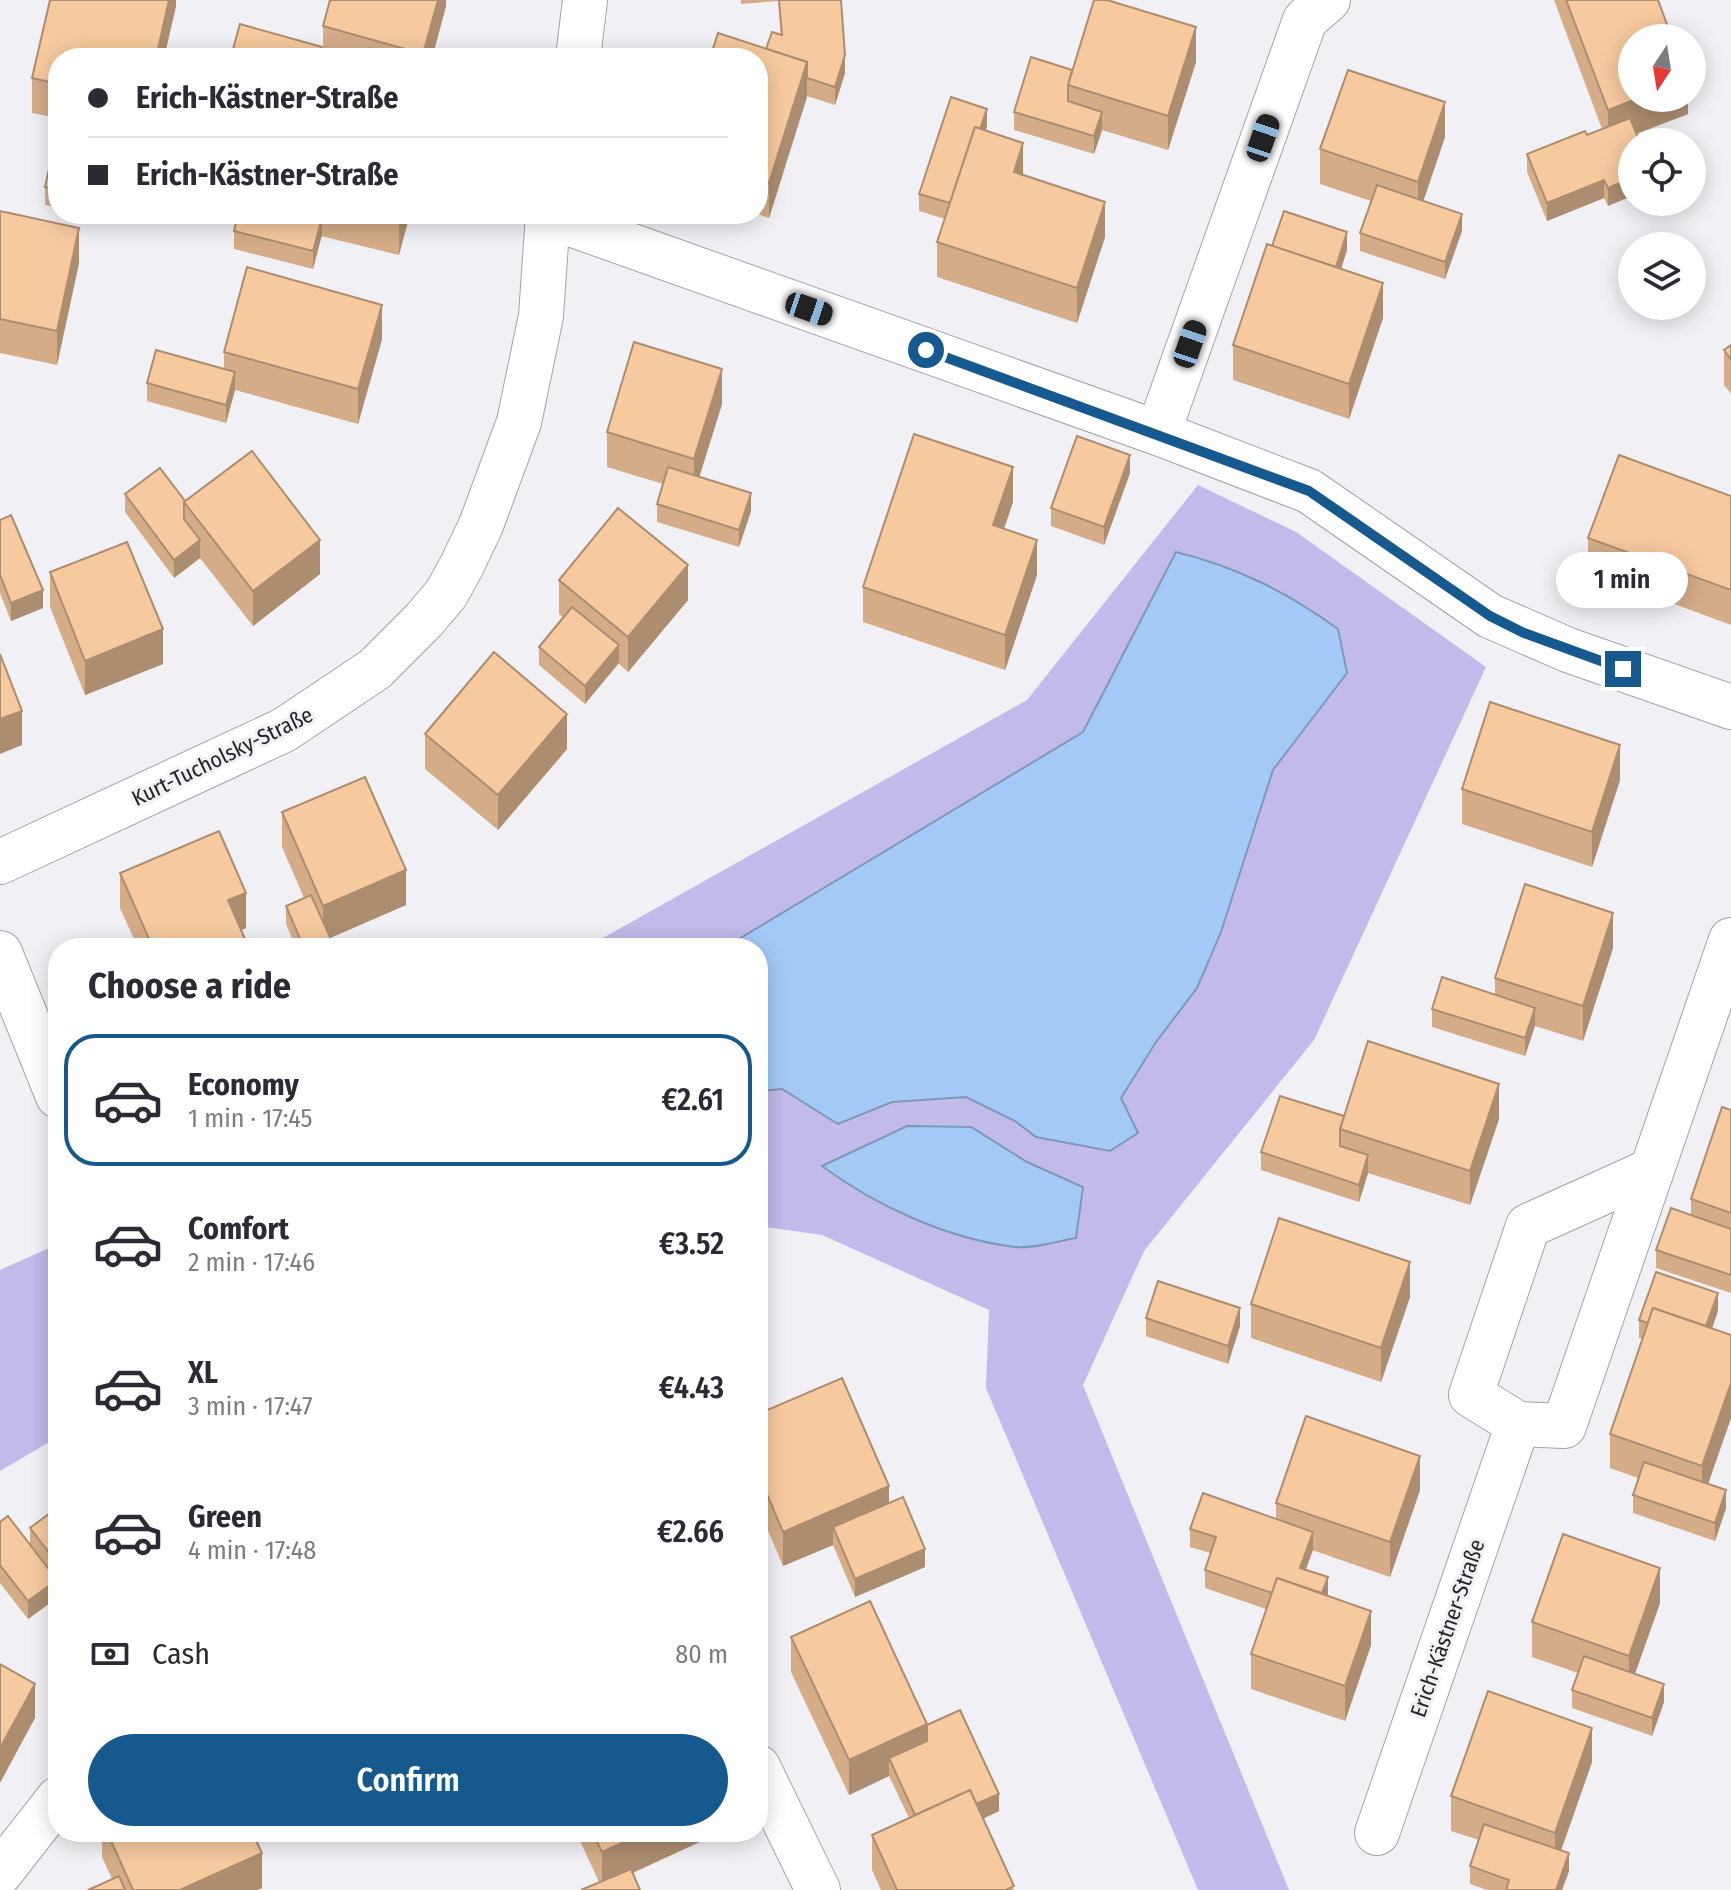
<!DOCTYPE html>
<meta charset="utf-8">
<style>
body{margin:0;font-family:"Fira Sans Condensed",sans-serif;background:#f7f7f7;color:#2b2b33;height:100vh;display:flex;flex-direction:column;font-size:30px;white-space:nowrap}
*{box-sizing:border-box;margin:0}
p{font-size:26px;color:#7c7c81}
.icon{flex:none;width:44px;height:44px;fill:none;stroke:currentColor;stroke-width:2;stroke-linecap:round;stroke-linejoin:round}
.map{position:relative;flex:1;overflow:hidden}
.drawer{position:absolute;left:48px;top:938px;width:720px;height:904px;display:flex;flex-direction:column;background:#fff;border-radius:32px;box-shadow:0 4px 20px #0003}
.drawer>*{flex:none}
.top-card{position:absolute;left:48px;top:48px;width:720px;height:176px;border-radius:32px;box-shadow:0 4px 20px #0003;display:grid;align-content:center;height:176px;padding:0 40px;background:#fff}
.needle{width:52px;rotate:192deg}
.fabs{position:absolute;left:1618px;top:24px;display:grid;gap:16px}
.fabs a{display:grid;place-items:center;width:88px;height:88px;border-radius:50%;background:#fff;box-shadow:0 4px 20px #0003;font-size:40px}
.end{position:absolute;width:36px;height:36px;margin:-18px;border:10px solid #15598e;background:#fff;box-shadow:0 0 0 4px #fff}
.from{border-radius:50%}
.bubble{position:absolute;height:56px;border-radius:28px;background:#fff;box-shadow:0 4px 20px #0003;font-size:26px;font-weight:600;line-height:56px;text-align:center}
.car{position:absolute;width:24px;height:48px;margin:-24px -12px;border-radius:10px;box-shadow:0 0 6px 2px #0007;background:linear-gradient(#222 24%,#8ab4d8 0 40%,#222 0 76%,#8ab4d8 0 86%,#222 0)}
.top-card b{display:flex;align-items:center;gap:28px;height:76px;font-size:30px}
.top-card b+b{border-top:2px solid #e1e1e2}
.top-card i{width:20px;height:20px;background:#2b2b33}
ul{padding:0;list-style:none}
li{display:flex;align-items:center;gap:24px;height:132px;margin:0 16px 12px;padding:0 24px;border:4px solid transparent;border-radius:32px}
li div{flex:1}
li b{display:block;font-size:30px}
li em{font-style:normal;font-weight:600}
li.active{border-color:#15598e}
li>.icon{width:72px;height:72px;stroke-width:1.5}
h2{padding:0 40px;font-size:36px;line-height:96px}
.pay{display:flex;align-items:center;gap:20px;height:88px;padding:0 40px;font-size:30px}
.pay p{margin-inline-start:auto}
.button{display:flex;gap:16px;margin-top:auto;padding:16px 40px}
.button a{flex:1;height:92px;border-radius:48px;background:#15598e;color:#fff;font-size:32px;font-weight:600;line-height:92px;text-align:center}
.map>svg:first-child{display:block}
.green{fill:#c1baea;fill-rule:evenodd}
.water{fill:#a5c9f7;stroke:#7e98b8;stroke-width:2}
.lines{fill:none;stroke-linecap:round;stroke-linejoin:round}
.minor-casing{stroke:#a3a2a6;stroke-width:46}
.minor{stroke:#fff;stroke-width:44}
.wall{fill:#d4ad88}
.shaded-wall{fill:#ac8d6f}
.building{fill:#f6c99e;stroke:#ac8d6f;stroke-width:2}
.route{stroke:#15598e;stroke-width:10}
.labels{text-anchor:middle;stroke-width:6;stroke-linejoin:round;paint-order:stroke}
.street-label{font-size:22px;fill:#242426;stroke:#f1f1f5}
</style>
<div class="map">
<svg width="1731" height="1890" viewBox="0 0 1731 1890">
<rect width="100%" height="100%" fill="#f1f1f5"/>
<!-- green -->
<g class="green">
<path d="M1198,485L1296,532L1486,667L1314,1040L1144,1251L1083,1385L1289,1890H1198L986,1388L989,1310L822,1235L758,1226V1091L782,1089L838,1124L892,1102L966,1097L1015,1121L1036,1137L1110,1151L1138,1132L1121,1098L1156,1042L1197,988L1221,932L1273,771L1347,674L1338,629C1286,592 1237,567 1176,552L1083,732L724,948H585L1027,700ZM907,1126L1027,1162L1083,1187L1017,1247C948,1230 881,1209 823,1167Z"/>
<polygon points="58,1244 58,1437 0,1471 0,1270"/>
</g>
<!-- water -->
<g class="water">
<path d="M1176,552C1237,567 1287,592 1338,629L1347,673L1273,770L1221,932L1197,988L1156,1042L1121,1098L1138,1133L1110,1151L1036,1137L1015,1121L966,1097L892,1102L838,1124L782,1089L758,1091V948H724L1083,732Z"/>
<path d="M907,1126L971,1127L1027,1162L1083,1187L1076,1238C1058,1241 1034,1249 1015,1247C948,1239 876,1206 822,1166Z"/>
</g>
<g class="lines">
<defs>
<g id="minor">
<polyline points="578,58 585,0"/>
<polyline points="548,216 1158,433 1309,491 1490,616 1568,650 1731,707"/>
<polyline points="1158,433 1305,20 1328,0"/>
<polyline points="0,862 284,730 375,669 424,620 446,594 462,565 481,525 519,422 541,316 548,214"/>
<polyline points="0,953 58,1096"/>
<polyline points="1518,1424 1471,1395 1528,1226 1650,1171"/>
<polyline points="758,1767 818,1890"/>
<polyline points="1377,1833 1518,1424 1564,1426 1731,940"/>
<polyline points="0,1873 58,1799"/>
</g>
</defs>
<!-- minor casing -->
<use href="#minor" class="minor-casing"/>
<!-- minor -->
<use href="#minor" class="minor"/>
</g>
<!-- wall -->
<g class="wall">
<polygon points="50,0 176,0 176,6 164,58 58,58 58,118 32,113 32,78"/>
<polygon points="446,0 446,6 432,58 323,58 323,26"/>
<polygon points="741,0 841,0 845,73 835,105 807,96 769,218 757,214 758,58 781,35 778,1 741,4"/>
<polygon points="1554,0 1658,0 1688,98 1688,114 1637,134 1608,206 1604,198 1547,221 1527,172 1527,154 1602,129"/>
<polygon points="1196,62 1168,150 1102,130 1094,154 1014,130 1014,112 1072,70"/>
<polygon points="987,127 985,131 1023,175 1105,237 1077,323 937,277 937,242 945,219 919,211 919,194"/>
<polygon points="58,133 58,208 45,205 45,187"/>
<polygon points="1445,137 1423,201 1462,231 1445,279 1360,251 1360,233 1371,201 1320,184 1320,149"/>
<polygon points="0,211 79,263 57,365 0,353"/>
<polygon points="87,214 131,214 129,223"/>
<polygon points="238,214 410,214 399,255 321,236 313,269 234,249 234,231"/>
<polygon points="1272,246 1347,250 1341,269 1383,318 1349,419 1233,380 1233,345"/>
<polygon points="382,339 358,424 235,390 226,423 147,401 147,383 224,369 224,352"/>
<polygon points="1731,345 1731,394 1724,385 1724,350"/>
<polygon points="722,404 699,477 751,511 739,547 657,522 657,504 663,484 607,467 607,432"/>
<polygon points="1130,473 1104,545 1051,526 1051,508"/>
<polygon points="125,494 185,501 320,574 253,626 200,558 174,578 125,512"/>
<polygon points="1731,496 1731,625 1588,572 1588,538"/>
<polygon points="1013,502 1004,529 1037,575 1005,670 863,622 863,587"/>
<polygon points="0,520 43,608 11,621 0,593"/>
<polygon points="50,572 163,664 85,695 50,607"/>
<polygon points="559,580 688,600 628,672 618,663 585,704 539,665 539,647 563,618 559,614"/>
<polygon points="425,734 567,749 498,830 425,769"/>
<polygon points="1620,780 1592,867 1462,824 1462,789"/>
<polygon points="282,812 406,905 330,938 335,948 296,948 286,924 286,906 304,898 282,847"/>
<polygon points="120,873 246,928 241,930 249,948 138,948 120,908"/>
<polygon points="1613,948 1583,1041 1535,1026 1525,1056 1432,1027 1432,1009 1495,994 1495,978"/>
<polygon points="1731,1110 1731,1293 1656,1268 1656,1250 1691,1215 1691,1199"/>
<polygon points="1344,1116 1499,1119 1470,1205 1368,1173 1359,1202 1261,1170 1261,1152"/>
<polygon points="1410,1297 1381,1382 1251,1338 1251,1304"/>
<polygon points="1718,1311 1712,1328 1731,1335 1731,1418 1708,1484 1726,1508 1715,1541 1633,1513 1633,1495 1638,1478 1610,1468 1610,1434 1643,1339 1639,1338 1639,1320"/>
<polygon points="1146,1318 1240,1326 1228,1364 1146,1336"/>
<polygon points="758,1414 889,1503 925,1567 855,1597 833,1545 783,1566 758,1507"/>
<polygon points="1420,1490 1390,1577 1312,1550 1306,1569 1371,1645 1345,1721 1251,1689 1251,1654 1266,1609 1205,1588 1205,1570 1210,1553 1190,1547 1190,1529 1276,1519 1276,1503"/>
<polygon points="58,1507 58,1599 57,1597 28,1619 0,1583 0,1522 30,1546 30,1528"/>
<polygon points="1660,1603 1635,1674 1664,1702 1652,1736 1572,1708 1572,1690 1578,1673 1532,1657 1532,1622"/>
<polygon points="791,1637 927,1725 999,1811 983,1819 1014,1890 881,1890 872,1870 872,1835 909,1818 889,1776 849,1795 791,1672"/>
<polygon points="1592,1762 1561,1851 1569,1871 1562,1890 1487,1890 1470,1884 1470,1866 1479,1840 1451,1831 1451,1796"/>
<polygon points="102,1832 252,1832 262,1888 257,1890 88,1890 112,1879 102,1857"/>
<polygon points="576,1832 715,1832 715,1835 633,1872 599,1882"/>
</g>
<!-- shaded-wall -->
<g class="shaded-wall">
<polygon points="169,0 176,0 176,6 164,58 156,58"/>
<polygon points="438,0 446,0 446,6 432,58 423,58 423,54"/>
<polygon points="1196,27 1196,62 1168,150 1168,116"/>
<polygon points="845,55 845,73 835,105 835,87"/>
<polygon points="807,62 807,97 769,218 769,183"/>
<polygon points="1639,98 1688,98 1688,114 1608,144 1608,110"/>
<polygon points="1445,102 1445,137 1418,217 1418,182"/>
<polygon points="987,109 987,127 955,222 955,204"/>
<polygon points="1102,112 1102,130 1094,154 1094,136"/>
<polygon points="1023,143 1023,178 1014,172"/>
<polygon points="1632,178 1632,196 1608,206 1608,188"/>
<polygon points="1604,180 1604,198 1547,221 1547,203"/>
<polygon points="1105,202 1105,237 1077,323 1077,288"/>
<polygon points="401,214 410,214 399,255 399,221"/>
<polygon points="1462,214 1462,231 1445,279 1445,262"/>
<polygon points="322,218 322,235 313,269 313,251"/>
<polygon points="79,228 79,263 57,365 57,331"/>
<polygon points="1347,232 1347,250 1331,300 1331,282"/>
<polygon points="1383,283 1383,318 1349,419 1349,384"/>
<polygon points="382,305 382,339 358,424 358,389"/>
<polygon points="722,369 722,404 694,494 694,459"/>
<polygon points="235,372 235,390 226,423 226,405"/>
<polygon points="1130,455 1130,473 1104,545 1104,527"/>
<polygon points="1013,467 1013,502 993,560 993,525"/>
<polygon points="751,493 751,511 739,547 739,530"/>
<polygon points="200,540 200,558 174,578 174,560"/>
<polygon points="320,540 320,574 253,626 253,591"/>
<polygon points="1037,540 1037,575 1005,670 1005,635"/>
<polygon points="688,565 688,600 628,672 628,637"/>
<polygon points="43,590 43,608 11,621 11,603"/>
<polygon points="163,629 163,664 85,695 85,661"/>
<polygon points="619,645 619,663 585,704 585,686"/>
<polygon points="22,711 22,745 0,754 0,719"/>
<polygon points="567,714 567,749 498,830 498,795"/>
<polygon points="1620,745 1620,780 1592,867 1592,832"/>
<polygon points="406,870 406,905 323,941 323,906"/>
<polygon points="246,893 246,928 228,935 228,900"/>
<polygon points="1613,913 1613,948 1583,1041 1583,1006"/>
<polygon points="1535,1008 1535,1025 1525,1056 1525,1038"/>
<polygon points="1499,1084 1499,1119 1470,1205 1470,1171"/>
<polygon points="1368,1155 1368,1173 1359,1202 1359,1185"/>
<polygon points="1410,1262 1410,1297 1381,1382 1381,1348"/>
<polygon points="1718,1293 1718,1311 1701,1360 1701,1342"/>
<polygon points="1240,1308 1240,1326 1228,1364 1228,1346"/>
<polygon points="1731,1383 1731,1418 1702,1501 1702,1466"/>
<polygon points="1420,1456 1420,1490 1390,1577 1390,1542"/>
<polygon points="889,1486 889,1521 833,1527 833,1545 783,1566 783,1532"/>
<polygon points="1726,1490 1726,1508 1715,1541 1715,1523"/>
<polygon points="1313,1532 1313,1550 1300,1585 1300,1568"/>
<polygon points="925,1549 925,1567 855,1597 855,1579"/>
<polygon points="1660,1568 1660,1603 1629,1690 1629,1656"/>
<polygon points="1328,1577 1328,1594 1316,1626 1316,1608"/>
<polygon points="57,1580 57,1598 28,1619 28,1601"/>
<polygon points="1371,1611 1371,1645 1345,1721 1345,1686"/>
<polygon points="35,1684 35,1718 0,1783 0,1748"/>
<polygon points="1664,1684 1664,1702 1652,1736 1652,1718"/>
<polygon points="927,1724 927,1759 889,1758 889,1776 849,1795 849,1760"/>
<polygon points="1592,1728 1592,1762 1555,1867 1555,1833"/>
<polygon points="999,1794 999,1811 922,1846 922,1829"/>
<polygon points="646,1832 715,1832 715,1835 602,1887 602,1852"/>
<polygon points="262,1853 262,1888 257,1890 180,1890"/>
<polygon points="1569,1853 1569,1871 1562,1890 1556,1890"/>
</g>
<!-- building -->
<g class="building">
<polygon points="50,0 169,0 156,58 58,58 58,84 32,78"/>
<polygon points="330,0 438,0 423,54 323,26"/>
<polygon points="779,0 841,0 845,55 835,87 807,78 807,62 766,49 772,32 782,35"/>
<polygon points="1094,0 1107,0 1196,27 1168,116 1068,85"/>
<polygon points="1566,0 1658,0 1672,38 1632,38 1632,98 1639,98 1608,110"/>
<polygon points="240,24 322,47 318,58 238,58 231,56"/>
<polygon points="718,33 807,62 769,183 758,180 758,58 710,58"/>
<polygon points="1031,57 1072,70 1068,85 1068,101 1102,112 1094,136 1014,112"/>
<polygon points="1348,70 1445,102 1418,182 1320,149"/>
<polygon points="951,97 987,109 980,129 975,127 950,203 919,194"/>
<polygon points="1630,118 1640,142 1632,142 1632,178 1608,188 1604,180 1547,203 1527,154 1585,131 1587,135"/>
<polygon points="975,127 1023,143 1014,172 1105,202 1077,288 937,242"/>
<polygon points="57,133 58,133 58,190 45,187"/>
<polygon points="1377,185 1462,214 1445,262 1360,233"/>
<polygon points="0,211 79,228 57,331 0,319"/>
<polygon points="1284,211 1347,232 1336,267 1272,246"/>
<polygon points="238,214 305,214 322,218 313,251 234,231"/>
<polygon points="372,214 401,214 399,221"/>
<polygon points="1267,244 1383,283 1349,384 1233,345"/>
<polygon points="247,267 382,305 358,389 224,352"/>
<polygon points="634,342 722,369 694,459 607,432"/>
<polygon points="1731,345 1731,360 1724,350"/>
<polygon points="156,350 235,372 226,405 147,383"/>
<polygon points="914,434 1013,467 993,525 1037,540 1005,635 863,587"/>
<polygon points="1077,436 1130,455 1104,527 1051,508"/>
<polygon points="252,451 320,540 253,591 184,502"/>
<polygon points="1619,455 1731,496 1731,590 1588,538"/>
<polygon points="668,467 751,493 739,530 657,504"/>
<polygon points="160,468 185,501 184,502 184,519 200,540 174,560 125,494"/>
<polygon points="618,508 688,565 628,637 559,580"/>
<polygon points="11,515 43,590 11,603 0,575 0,520"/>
<polygon points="127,542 163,629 85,661 50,572"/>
<polygon points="572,607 619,645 585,686 539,647"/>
<polygon points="494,652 567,714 498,795 425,734"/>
<polygon points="0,654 22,711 0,719"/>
<polygon points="1490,702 1620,745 1592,832 1462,789"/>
<polygon points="365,777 406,870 323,906 282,812"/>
<polygon points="219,831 246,893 228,900 249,948 153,948 120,873"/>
<polygon points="1525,884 1613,913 1583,1006 1495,978"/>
<polygon points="311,895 335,948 304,948 286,906"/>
<polygon points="1442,977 1535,1008 1525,1038 1432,1009"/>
<polygon points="1368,1041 1499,1084 1470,1171 1340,1129"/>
<polygon points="1280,1096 1344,1116 1340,1129 1340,1146 1368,1155 1359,1185 1261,1152"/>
<polygon points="1722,1107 1731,1110 1731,1213 1691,1199"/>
<polygon points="1671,1208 1731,1229 1731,1275 1656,1250"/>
<polygon points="1279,1218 1410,1262 1381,1348 1251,1304"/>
<polygon points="1656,1272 1718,1293 1706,1326 1653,1308 1648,1323 1639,1320"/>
<polygon points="1158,1281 1240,1308 1228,1346 1146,1318"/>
<polygon points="1653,1308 1731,1335 1731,1383 1702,1466 1610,1434"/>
<polygon points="842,1378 889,1486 783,1532 758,1473 758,1414"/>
<polygon points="1306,1416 1420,1456 1390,1542 1276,1503"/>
<polygon points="1644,1462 1726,1490 1715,1523 1633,1495"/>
<polygon points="1203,1493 1313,1532 1300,1568 1328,1577 1322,1593 1277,1578 1272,1593 1205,1570 1216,1537 1190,1529"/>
<polygon points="903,1497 925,1549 855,1579 833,1527"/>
<polygon points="58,1507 58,1564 30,1528"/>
<polygon points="8,1516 57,1580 28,1601 0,1565 0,1522"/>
<polygon points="1563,1534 1660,1568 1629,1656 1532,1622"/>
<polygon points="1277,1578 1371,1611 1345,1686 1251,1654"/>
<polygon points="870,1601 927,1724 849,1760 791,1637"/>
<polygon points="1584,1656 1664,1684 1652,1718 1572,1690"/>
<polygon points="0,1664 35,1684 0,1748"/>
<polygon points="1488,1691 1592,1728 1555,1833 1451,1796"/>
<polygon points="960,1710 999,1794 976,1804 970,1790 915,1815 889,1758 927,1741 927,1725"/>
<polygon points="970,1790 1014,1886 1006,1890 897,1890 872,1835"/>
<polygon points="1484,1824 1569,1853 1556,1890 1506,1890 1509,1880 1470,1866"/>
<polygon points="107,1832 252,1832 262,1853 180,1890 133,1890"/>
<polygon points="592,1832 646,1832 602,1852"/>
<polygon points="631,1869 640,1890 581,1890"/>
<polygon points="119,1876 125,1890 88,1890"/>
</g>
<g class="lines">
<!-- route -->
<polyline class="route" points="926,350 1309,491 1490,616 1524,633 1623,669"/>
</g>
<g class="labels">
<!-- street labels -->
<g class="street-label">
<text transform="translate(222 756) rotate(-26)" y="8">Kurt-Tucholsky-Straße</text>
<text transform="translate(1447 1628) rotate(-71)" y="8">Erich-Kästner-Straße</text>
</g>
</g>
</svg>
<div class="fabs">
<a><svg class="needle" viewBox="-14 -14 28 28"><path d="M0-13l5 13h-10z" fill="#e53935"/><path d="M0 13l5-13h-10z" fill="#7c7c81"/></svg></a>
<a><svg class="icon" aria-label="locate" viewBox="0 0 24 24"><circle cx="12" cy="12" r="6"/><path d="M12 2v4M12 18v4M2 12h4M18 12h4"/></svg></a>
<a><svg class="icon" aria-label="layers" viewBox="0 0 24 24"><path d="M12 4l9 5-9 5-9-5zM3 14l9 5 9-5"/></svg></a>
</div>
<i class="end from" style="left:926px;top:350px"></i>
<i class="end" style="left:1623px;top:669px"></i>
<div class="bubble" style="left:1556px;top:552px;width:132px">1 min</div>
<i class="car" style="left:1263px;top:138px;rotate:19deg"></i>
<i class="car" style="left:809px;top:309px;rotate:109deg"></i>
<i class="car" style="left:1190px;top:344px;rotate:19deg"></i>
<div class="top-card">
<b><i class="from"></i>Erich-Kästner-Straße</b>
<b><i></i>Erich-Kästner-Straße</b>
</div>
<section class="drawer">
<h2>Choose a ride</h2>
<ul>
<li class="active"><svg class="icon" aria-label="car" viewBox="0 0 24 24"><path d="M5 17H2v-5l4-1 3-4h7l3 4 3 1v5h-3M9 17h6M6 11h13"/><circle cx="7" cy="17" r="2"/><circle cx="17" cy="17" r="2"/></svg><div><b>Economy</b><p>1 min · 17:45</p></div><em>€2.61</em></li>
<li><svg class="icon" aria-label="car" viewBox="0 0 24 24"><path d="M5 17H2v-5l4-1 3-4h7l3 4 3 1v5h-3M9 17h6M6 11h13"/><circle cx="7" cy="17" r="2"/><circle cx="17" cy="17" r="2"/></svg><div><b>Comfort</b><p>2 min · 17:46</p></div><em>€3.52</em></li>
<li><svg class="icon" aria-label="car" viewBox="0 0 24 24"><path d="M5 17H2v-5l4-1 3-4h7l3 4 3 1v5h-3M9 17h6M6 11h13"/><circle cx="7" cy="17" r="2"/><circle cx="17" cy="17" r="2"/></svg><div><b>XL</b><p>3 min · 17:47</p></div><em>€4.43</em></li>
<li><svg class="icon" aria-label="car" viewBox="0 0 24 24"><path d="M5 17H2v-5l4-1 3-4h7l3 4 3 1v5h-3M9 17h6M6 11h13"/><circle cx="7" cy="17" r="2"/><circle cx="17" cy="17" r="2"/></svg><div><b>Green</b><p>4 min · 17:48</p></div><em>€2.66</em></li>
</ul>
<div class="pay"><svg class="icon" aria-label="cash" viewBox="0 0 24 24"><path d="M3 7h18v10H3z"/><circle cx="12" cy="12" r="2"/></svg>Cash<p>80 m</p></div>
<div class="button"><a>Confirm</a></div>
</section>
</div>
